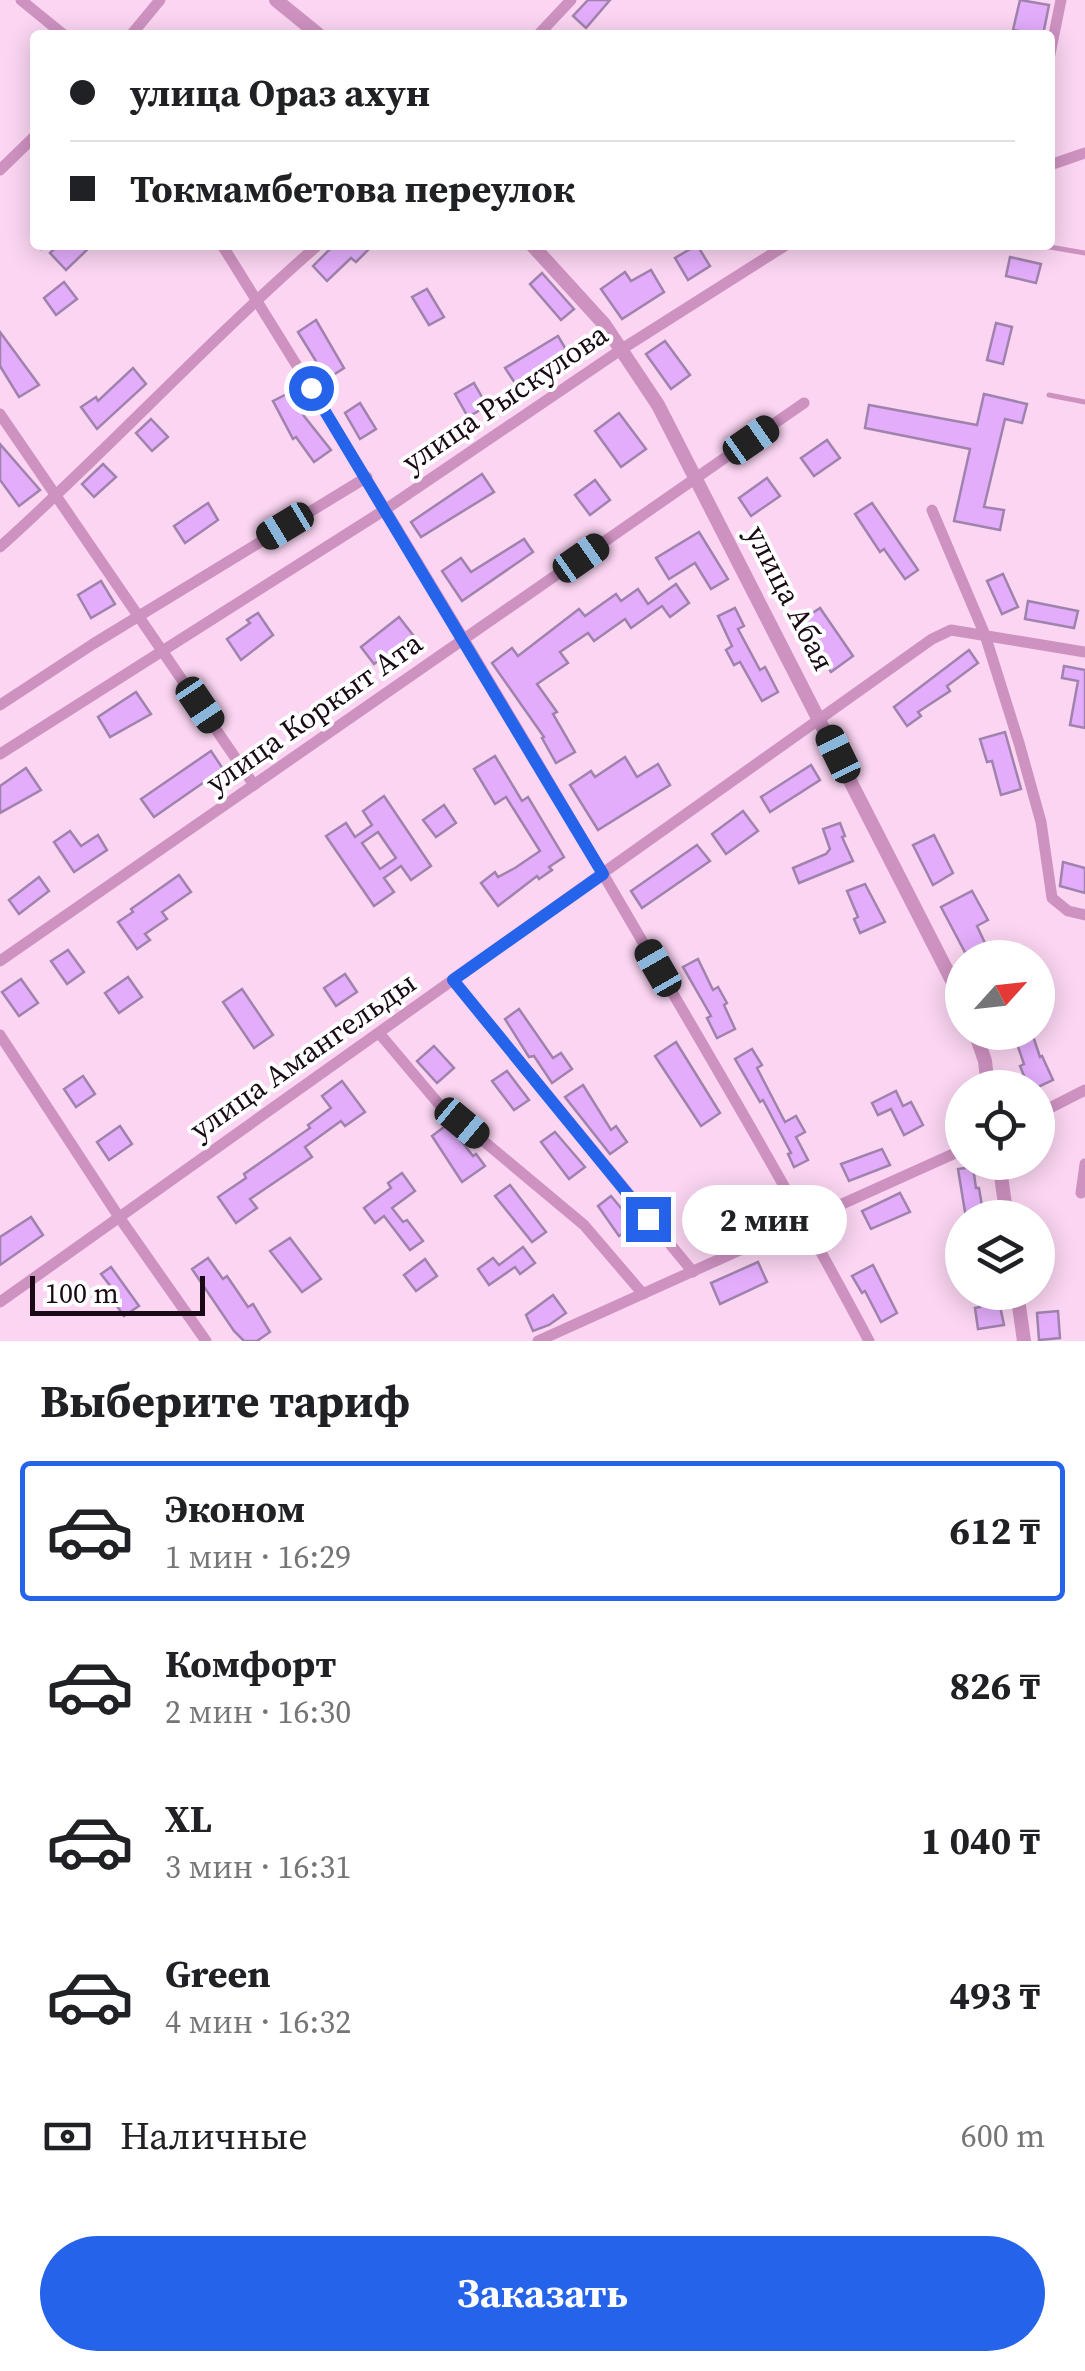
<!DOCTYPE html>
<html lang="ru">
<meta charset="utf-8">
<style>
body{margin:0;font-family:"Source Serif 4",serif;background:#f2f2f2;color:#202124;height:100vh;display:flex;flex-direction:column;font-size:38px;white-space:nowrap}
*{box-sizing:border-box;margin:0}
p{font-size:32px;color:#757577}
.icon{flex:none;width:55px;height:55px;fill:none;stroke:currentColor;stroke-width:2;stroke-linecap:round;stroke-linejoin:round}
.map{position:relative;height:1341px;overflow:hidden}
.sheet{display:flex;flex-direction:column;background:#fff;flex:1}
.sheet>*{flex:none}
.top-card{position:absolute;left:30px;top:30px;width:1025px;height:220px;border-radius:10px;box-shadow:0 5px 25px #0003;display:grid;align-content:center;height:220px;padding:0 40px;background:#fff}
.needle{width:65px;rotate:63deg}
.tools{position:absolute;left:945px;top:940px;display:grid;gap:20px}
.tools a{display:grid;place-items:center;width:110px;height:110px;border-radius:50%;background:#fff;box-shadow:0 5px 25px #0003;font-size:50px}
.scale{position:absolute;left:30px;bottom:25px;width:175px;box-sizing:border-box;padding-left:10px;border:5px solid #190a16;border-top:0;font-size:28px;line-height:35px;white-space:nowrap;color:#190a16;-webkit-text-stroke:8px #fff;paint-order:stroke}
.end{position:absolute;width:45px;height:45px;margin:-22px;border:12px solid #2563eb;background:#fff;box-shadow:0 0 0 5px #fff}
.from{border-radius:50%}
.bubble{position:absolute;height:70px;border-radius:35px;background:#fff;box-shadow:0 5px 25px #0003;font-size:32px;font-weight:700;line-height:70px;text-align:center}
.car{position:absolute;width:30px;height:60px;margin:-30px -15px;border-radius:12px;box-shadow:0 0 8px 2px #0007;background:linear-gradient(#222 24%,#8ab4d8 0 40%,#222 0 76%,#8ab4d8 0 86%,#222 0)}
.top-card b{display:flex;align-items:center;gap:35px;height:95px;font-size:38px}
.top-card b+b{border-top:2px solid #e0e0e0}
.top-card i{width:25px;height:25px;background:#202124}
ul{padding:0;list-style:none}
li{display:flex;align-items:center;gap:30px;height:140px;margin:0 20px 15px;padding:0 20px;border:5px solid transparent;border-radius:10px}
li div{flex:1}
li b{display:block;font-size:38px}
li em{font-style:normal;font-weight:700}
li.active{border-color:#2563eb}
li>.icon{width:90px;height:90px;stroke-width:1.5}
h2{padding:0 40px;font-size:45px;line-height:120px}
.pay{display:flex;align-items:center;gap:25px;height:110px;padding:0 40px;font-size:38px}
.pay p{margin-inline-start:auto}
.cta{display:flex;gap:20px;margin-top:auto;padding:20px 40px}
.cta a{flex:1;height:115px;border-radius:60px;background:#2563eb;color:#fff;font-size:40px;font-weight:700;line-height:115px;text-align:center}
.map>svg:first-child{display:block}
.building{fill:#e3adfc;stroke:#a083ad;stroke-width:2.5;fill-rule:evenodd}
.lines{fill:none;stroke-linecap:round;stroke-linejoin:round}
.service{stroke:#ce92c1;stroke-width:5}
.minor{stroke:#ce92c1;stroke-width:11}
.tertiary{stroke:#ce92c1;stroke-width:14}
.route{stroke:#2563eb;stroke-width:12}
.labels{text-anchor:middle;stroke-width:8;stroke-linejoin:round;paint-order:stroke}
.street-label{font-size:30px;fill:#190a16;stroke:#fff}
</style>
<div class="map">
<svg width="1085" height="1341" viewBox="0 0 1085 1341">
<rect width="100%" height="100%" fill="#fbd5f2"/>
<!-- building -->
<g class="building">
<polygon points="588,0 610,0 586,28 573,16"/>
<polygon points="1020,0 1049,5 1043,35 1013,30"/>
<polygon points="58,245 92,245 66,270 50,253"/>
<polygon points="334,245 364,245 368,250 356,262 351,258 327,281 313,266"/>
<polygon points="697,245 710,266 688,280 675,258"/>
<polygon points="1010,257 1041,264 1036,283 1006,276"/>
<polygon points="651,270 664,292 622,319 601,289 625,272 631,281"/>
<polygon points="542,273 574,309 561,320 530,284"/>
<polygon points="64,282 77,299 56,315 44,298"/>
<polygon points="427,289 444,317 429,325 412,297"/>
<polygon points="316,320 344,368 327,379 298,332"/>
<polygon points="996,323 1012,327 1003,364 987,360"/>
<polygon points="0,332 39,385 19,397 0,366"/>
<polygon points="558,336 570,356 552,368 549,364 517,386 505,368"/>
<polygon points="665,341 690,375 671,389 646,354"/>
<polygon points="133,368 146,384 97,429 81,407 96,397 98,401"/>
<polygon points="474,383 487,406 468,417 455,394"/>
<polygon points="291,392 304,416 331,450 314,462 296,437 293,439 273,401"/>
<polygon points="984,394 1027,404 1022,423 1005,419 984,507 1004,510 1000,530 954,521 970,449 865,428 869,405 977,425"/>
<polygon points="360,403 376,429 360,439 345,413"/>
<polygon points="619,413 646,449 621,467 595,431"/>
<polygon points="151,419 168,437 152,451 136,433"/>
<polygon points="827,440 840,458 814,476 801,458"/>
<polygon points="0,444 40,490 19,506 0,480"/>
<polygon points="103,464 116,477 94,497 82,484"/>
<polygon points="482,474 494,492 421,537 411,522"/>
<polygon points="767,478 780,496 751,516 739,498"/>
<polygon points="595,480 610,500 590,515 575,495"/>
<polygon points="208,503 218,520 185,543 174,526"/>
<polygon points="872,503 918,570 905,579 884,549 880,552 855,514"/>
<polygon points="699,532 728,579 711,589 695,563 669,579 656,558"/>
<polygon points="524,539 533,552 462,601 442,571 461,558 471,572"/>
<polygon points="1003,574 1018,607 1002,614 987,581"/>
<polygon points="101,581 115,604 91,618 78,595"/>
<polygon points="676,584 689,603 670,617 662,606 631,628 625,619 594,641 588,633 560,652 568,663 537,684 557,712 553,714 575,752 556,763 542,738 544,737 492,663 512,648 518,656 579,609 585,616 616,594 621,601 638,589 648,604"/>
<polygon points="1028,601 1078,611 1074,628 1025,619"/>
<polygon points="735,608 744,626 738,629 760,670 765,667 778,692 762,701 740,662 734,665 726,650 732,646 718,616"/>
<polygon points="820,608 853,656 831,672 798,623"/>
<polygon points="258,613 273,635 241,660 227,639 250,623 247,620"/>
<polygon points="399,617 413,635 374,664 361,647"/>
<polygon points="969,650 978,663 947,686 950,691 918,712 921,716 907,726 894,707"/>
<polygon points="1064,666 1085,670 1085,728 1070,725 1078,681 1062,678"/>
<polygon points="136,692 151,714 110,737 98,717"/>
<polygon points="1005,732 1021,789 1001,795 992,761 987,762 980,739"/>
<polygon points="211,751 223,769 154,817 141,799"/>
<polygon points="495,756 522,801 528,797 564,857 549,867 552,870 539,879 537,876 498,906 481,883 495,872 498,877 515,868 540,851 506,797 495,804 474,769"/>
<polygon points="625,757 637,777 658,764 670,785 598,830 570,785 591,771 595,777"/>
<polygon points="811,765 820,780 770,812 761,797"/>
<polygon points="26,768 41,790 0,813 0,786"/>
<path d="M384,796L431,866L411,880L401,866L384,878L394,892L374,906L326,836L346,823L355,837L372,825L363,811ZM378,832L396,858L380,869L362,843Z"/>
<polygon points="444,805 456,823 436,837 423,820"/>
<polygon points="743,811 758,831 726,854 712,834"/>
<polygon points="840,823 845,836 842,837 853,861 799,883 793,868 826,854 830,849 823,829"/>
<polygon points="70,831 81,846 98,835 107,850 74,872 54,842"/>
<polygon points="934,835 953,873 933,885 913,845"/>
<polygon points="697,845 710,861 642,908 631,891"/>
<polygon points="1063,862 1085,868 1085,893 1060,886"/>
<polygon points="179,875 191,892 162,912 167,919 145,934 150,940 137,949 118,922 133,912 131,909"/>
<polygon points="39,877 49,891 19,914 9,900"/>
<polygon points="865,884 885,922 860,933 854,919 858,917 847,891"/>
<polygon points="972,891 988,920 977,926 992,958 968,958 941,907"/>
<polygon points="68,950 84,972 67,984 51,961"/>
<polygon points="698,959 713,990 718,987 727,1003 724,1005 735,1029 717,1038 707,1018 711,1016 683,967"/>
<polygon points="345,974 357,992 336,1006 324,988"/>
<polygon points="128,977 142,997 119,1013 105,993"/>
<polygon points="21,979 38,1003 19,1016 2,992"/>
<polygon points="242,989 273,1035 254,1048 223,1002"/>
<polygon points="519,1009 553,1058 561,1053 572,1069 552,1083 534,1056 529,1057 505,1019"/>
<polygon points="1032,1033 1040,1057 1042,1056 1053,1080 1036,1088 1029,1088 1020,1066 1024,1064 1015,1038"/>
<polygon points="676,1042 720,1113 701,1126 655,1056"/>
<polygon points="434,1046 454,1068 437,1083 417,1061"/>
<polygon points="752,1049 762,1065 757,1068 785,1122 796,1116 805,1132 796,1137 808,1160 794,1167 788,1154 791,1153 763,1100 760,1102 735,1059"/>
<polygon points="507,1071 529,1100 514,1110 492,1081"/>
<polygon points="83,1076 95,1094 76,1107 64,1089"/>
<polygon points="342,1081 365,1112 345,1126 341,1121 305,1147 312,1157 250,1199 257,1208 236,1223 218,1197 246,1178 244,1174 310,1128 308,1125 331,1108 322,1096"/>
<polygon points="583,1085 611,1130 616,1126 627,1142 610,1154 565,1097"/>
<polygon points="896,1091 903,1106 911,1102 923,1125 904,1135 891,1109 878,1115 872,1103"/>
<polygon points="448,1124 473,1156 476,1154 485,1166 462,1182 432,1136"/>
<polygon points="120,1126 132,1144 109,1160 97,1142"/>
<polygon points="555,1132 585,1167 569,1179 541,1142"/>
<polygon points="882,1149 890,1165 849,1181 841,1164"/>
<polygon points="973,1167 976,1188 979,1188 984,1218 966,1218 958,1169"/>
<polygon points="402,1173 415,1191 392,1208 403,1222 407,1220 423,1241 410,1250 384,1216 375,1223 364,1208 391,1188 388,1183"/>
<polygon points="510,1185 546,1232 532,1242 495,1196"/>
<polygon points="762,1192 775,1211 757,1224 743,1204"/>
<polygon points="900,1193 910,1212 871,1229 862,1211"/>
<polygon points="611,1196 635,1225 619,1236 598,1206"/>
<polygon points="31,1217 43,1235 0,1265 0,1237"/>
<polygon points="290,1238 321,1279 302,1292 270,1251"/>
<polygon points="523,1247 535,1263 520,1274 515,1267 489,1285 478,1269 493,1258 499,1265"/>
<polygon points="208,1258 223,1279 227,1276 248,1307 253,1304 270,1332 257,1341 244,1341 234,1331 192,1269"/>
<polygon points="425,1259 437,1276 416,1291 404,1275"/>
<polygon points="758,1262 767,1282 720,1304 711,1283"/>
<polygon points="873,1265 897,1313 881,1322 865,1291 862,1293 852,1276"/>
<polygon points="111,1267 139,1306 124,1316 107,1292 112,1288 101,1274"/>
<polygon points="978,1292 997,1292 1004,1325 978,1329 975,1308 980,1307"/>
<polygon points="553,1295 566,1313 549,1325 533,1331 526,1315"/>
<polygon points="1058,1311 1060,1338 1039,1340 1037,1313"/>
</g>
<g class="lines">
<!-- service -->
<g class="service">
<polyline points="1038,245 1085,253"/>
<polyline points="41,248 44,245"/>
<polyline points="1049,395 1085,402"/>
</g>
<!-- minor -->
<g class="minor">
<polyline points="21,0 64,35"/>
<polyline points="131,35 160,0"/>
<polyline points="538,35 571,0"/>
<polyline points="1050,54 1061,0"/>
<polyline points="1050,165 1085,153"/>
<polyline points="0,170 35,136"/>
<path d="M222,245C365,474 505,705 641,939C719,1072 797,1205 869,1341"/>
<polyline points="0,414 254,785"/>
<polyline points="932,510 985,635 1019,743 1041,822 1052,898 1068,911 1085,915"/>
<path d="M0,547C109,449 208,341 318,245"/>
<polyline points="0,705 93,644 367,477"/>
<polyline points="0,754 386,509 622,349 786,245"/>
<polyline points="0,961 804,403"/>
<polyline points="453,980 693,1272"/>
<polyline points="379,1033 438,1103 584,1225 643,1294"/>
<polyline points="0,1035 119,1217 206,1341"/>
<polyline points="1038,1114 1085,1090"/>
<polyline points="1081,1193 1085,1164"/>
<polyline points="0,1302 932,639 951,630 1085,652"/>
<polyline points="538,1341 962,1150"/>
</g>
<!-- tertiary -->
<g class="tertiary">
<polyline points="276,0 319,35"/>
<polyline points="532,245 604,324 658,405 962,1000"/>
<polyline points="975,1032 985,1061 988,1088"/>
<polyline points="999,1162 1007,1218"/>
<polyline points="1017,1292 1024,1341"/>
</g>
</g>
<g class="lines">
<!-- route -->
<polyline class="route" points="311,388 603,874 453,980 648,1219"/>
</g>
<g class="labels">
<!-- street labels -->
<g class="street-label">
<text transform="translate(505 398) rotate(-34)" y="10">улица Рыскулова</text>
<text transform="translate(790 598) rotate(63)" y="10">улица Абая</text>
<text transform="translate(314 713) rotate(-35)" y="10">улица Коркыт Ата</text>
<text transform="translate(303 1056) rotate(-35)" y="10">улица Амангельды</text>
</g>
</g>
</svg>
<div class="tools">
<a><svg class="needle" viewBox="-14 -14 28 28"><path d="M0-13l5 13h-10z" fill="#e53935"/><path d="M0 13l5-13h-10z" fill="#757577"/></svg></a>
<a><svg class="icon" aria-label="locate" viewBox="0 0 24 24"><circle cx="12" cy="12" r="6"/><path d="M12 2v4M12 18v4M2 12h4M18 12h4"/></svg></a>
<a><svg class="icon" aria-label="layers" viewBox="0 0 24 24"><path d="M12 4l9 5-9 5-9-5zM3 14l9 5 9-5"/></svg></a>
</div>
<div class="scale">100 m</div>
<i class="end from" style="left:311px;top:388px"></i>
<i class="end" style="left:648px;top:1219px"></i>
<div class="bubble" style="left:682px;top:1185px;width:165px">2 мин</div>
<i class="car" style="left:751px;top:440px;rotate:55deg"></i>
<i class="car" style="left:285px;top:526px;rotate:239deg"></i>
<i class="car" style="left:581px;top:558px;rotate:55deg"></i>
<i class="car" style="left:200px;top:705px;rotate:146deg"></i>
<i class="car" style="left:838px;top:754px;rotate:334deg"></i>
<i class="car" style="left:658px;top:968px;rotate:330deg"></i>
<i class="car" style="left:462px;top:1123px;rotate:130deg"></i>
<div class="top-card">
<b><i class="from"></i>улица Ораз ахун</b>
<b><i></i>Токмамбетова переулок</b>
</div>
</div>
<section class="sheet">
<h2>Выберите тариф</h2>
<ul>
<li class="active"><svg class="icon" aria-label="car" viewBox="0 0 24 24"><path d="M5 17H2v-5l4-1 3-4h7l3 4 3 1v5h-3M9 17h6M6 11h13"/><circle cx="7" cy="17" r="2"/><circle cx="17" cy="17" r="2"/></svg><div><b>Эконом</b><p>1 мин · 16:29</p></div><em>612 ₸</em></li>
<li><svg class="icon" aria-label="car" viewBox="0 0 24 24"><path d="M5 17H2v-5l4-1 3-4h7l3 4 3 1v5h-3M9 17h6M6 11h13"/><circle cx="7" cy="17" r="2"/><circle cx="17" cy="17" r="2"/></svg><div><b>Комфорт</b><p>2 мин · 16:30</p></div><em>826 ₸</em></li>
<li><svg class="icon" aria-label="car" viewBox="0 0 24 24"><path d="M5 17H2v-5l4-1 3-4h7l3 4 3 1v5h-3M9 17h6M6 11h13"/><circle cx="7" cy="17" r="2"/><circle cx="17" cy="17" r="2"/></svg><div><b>XL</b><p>3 мин · 16:31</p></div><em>1 040 ₸</em></li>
<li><svg class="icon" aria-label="car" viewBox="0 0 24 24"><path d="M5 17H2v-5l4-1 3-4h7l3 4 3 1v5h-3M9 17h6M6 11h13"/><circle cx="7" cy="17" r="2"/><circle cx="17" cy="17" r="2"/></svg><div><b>Green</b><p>4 мин · 16:32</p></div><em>493 ₸</em></li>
</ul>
<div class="pay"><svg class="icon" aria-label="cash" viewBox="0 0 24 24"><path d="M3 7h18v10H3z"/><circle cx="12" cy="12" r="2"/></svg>Наличные<p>600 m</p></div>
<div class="cta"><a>Заказать</a></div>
</section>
